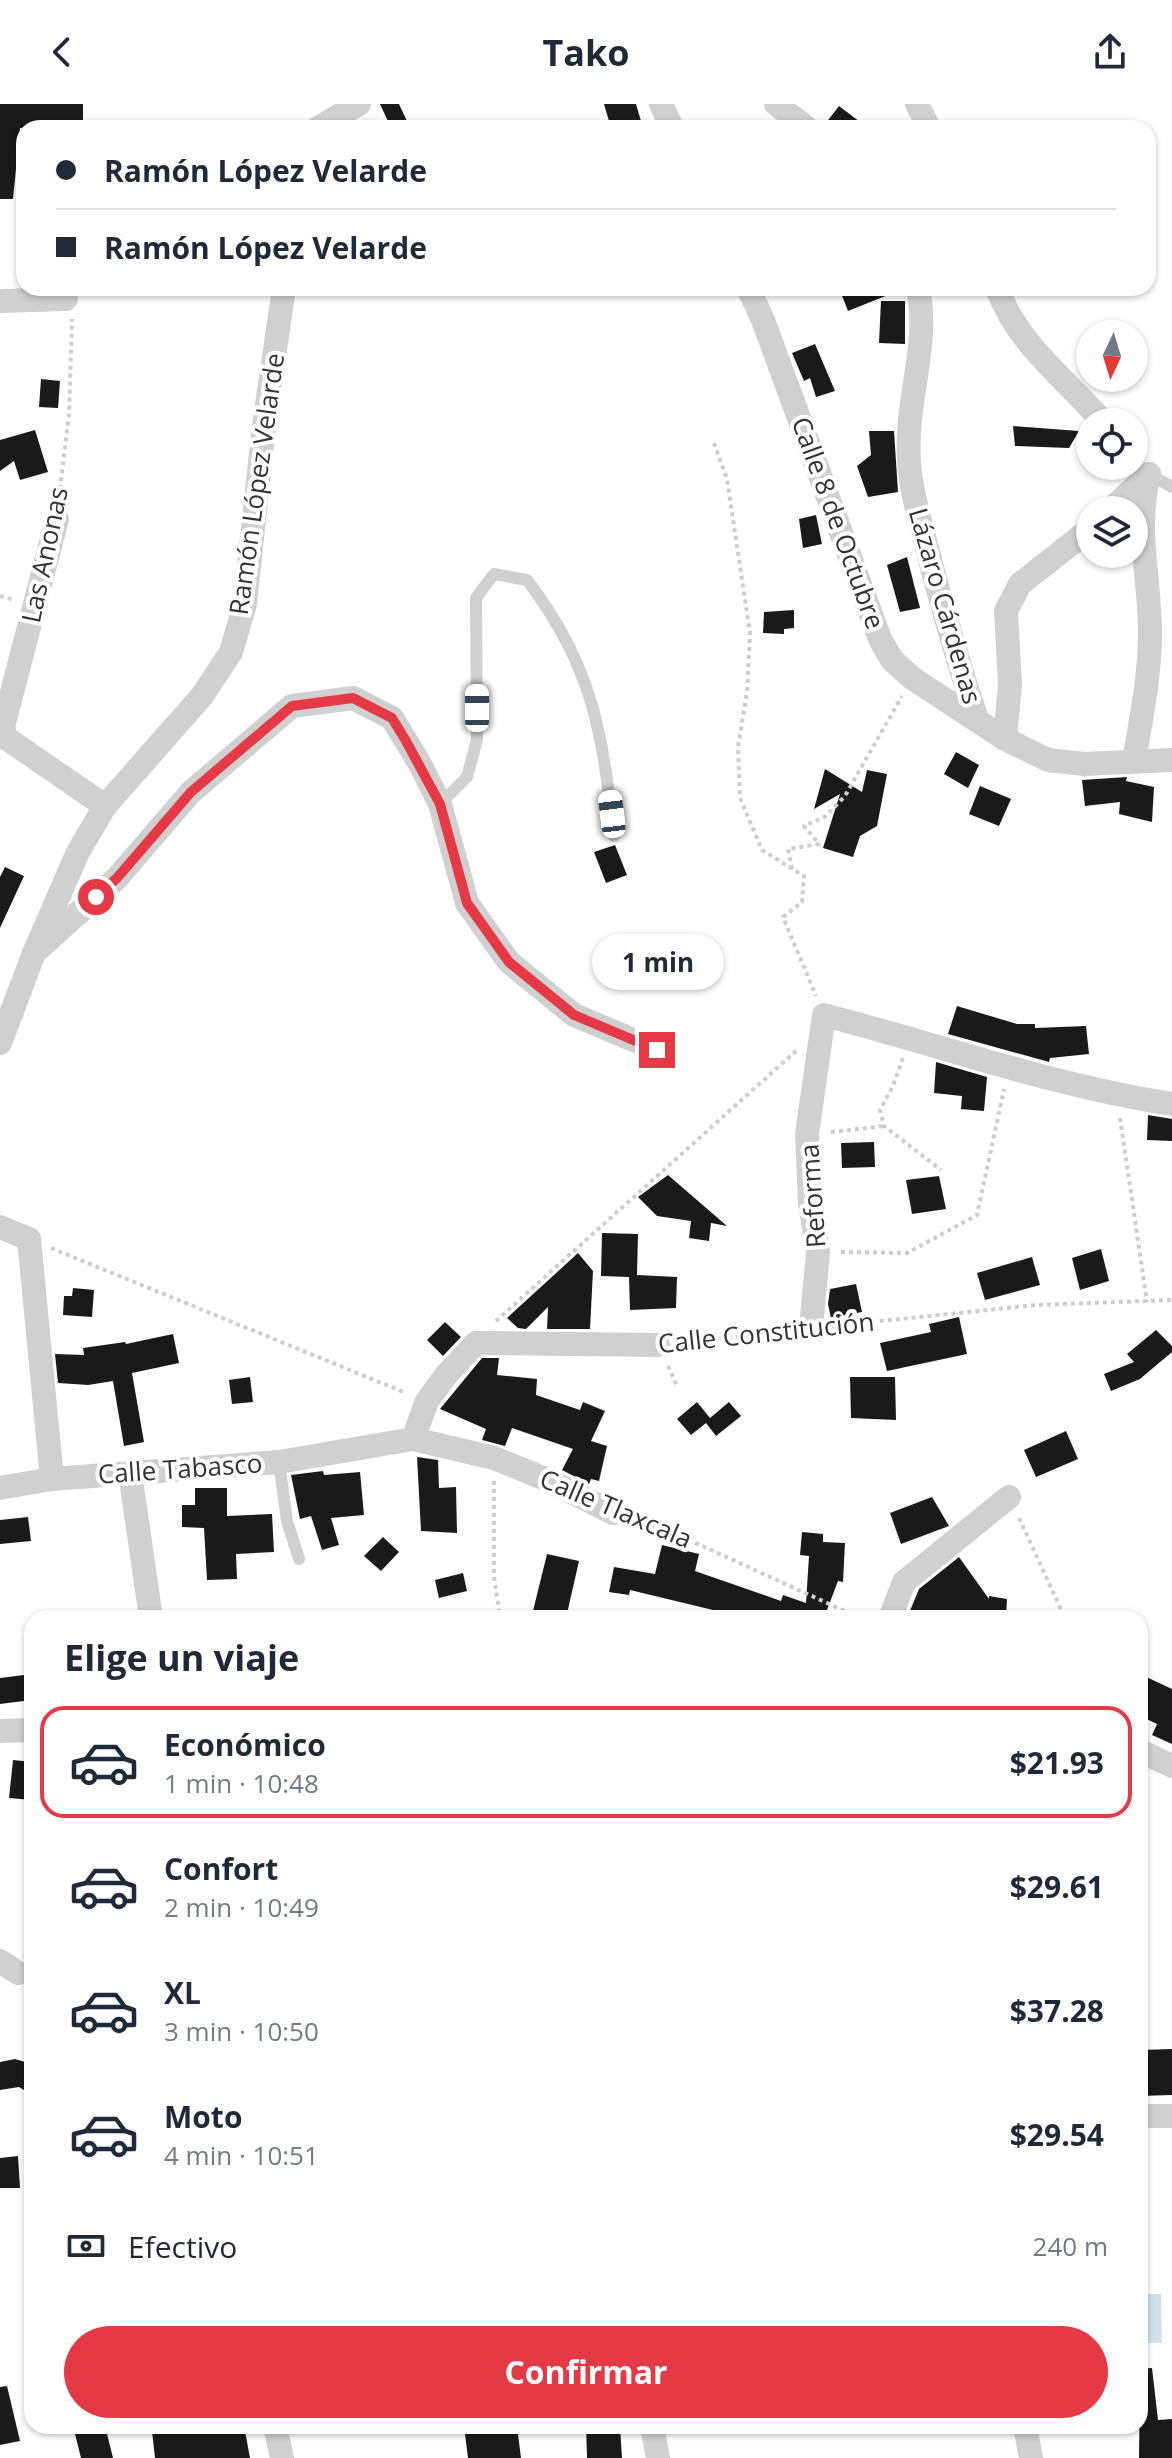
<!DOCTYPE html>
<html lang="es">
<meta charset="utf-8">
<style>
body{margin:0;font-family:"Open Sans",sans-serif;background:#f2f2f3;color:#1f2937;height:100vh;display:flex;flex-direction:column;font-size:30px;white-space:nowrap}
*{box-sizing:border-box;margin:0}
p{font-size:26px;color:#747a83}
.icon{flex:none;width:44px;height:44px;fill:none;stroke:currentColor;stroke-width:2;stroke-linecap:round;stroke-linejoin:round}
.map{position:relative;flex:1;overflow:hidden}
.details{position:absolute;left:24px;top:1506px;width:1124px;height:824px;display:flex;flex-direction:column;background:#fff;border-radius:24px;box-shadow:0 2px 6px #0004}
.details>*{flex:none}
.guide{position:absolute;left:16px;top:16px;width:1140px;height:176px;border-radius:24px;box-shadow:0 2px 6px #0004;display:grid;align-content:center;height:176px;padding:0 40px;background:#fff}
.needle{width:52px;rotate:184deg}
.fabs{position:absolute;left:1076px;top:216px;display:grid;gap:16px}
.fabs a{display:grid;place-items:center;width:72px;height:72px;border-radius:50%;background:#fff;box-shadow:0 2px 6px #0004;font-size:40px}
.end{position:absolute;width:36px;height:36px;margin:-18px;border:10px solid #e63946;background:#fff;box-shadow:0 0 0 4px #fff}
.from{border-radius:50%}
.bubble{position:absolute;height:56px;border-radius:28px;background:#fff;box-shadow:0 2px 6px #0004;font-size:26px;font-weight:700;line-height:56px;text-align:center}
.car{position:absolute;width:24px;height:48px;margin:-24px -12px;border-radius:10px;box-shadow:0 0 6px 2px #0007;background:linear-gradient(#fff 24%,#345 0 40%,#fff 0 76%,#345 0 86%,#fff 0)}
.guide b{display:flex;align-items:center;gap:28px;height:76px;font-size:30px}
.guide b+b{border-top:2px solid #e0e1e3}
.guide i{width:20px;height:20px;background:#1f2937}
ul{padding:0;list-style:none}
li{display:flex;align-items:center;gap:24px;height:112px;margin:0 16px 12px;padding:0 24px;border:4px solid transparent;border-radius:24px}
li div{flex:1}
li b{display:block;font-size:30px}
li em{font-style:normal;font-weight:700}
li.selected{border-color:#e63946}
li>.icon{width:72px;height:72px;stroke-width:1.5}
h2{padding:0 40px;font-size:36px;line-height:96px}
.pay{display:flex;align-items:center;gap:20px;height:88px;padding:0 40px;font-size:30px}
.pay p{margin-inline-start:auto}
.action{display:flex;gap:16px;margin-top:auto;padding:16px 40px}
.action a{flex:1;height:92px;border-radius:48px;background:#e63946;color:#fff;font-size:32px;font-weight:700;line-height:92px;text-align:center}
header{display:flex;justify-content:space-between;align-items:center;height:104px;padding:0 40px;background:#fff;font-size:36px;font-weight:700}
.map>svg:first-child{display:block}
.water{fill:#cfe2ee}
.building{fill:#1a1a1a}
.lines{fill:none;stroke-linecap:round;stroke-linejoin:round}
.path{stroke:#cdcdcd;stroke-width:4;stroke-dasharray:4 4;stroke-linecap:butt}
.lane{stroke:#d0d0d0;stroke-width:12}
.street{stroke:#d0d0d0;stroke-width:24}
.route{stroke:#e63946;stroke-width:10}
.labels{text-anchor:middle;stroke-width:8;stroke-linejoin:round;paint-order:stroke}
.street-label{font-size:26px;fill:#333;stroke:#fff}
</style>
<header><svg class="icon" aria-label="back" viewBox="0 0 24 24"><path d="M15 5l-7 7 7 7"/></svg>Tako<svg class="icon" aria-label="share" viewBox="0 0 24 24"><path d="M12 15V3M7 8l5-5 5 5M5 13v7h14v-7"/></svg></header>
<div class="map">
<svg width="1172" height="2354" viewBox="0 0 1172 2354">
<rect width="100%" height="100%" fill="#fff"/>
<!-- water -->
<polygon class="water" points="1140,2190 1161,2190 1162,2239 1140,2239"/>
<!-- building -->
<g class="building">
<polygon points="0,0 83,0 83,24 20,24 13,95 0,95"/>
<polygon points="380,0 399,0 407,17 391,24"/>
<polygon points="604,0 636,0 643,24 611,24"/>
<polygon points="839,2 868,24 822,24"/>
<polygon points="839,184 903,184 903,185 848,207"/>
<polygon points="881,197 905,197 905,240 879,239"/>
<polygon points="815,240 835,287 816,293 810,274 804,277 792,249"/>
<polygon points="41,275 60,277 58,304 39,303"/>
<polygon points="1013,322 1079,327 1069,344 1015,342"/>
<polygon points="35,326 48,368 20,376 14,357 0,367 0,336"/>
<polygon points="869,327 894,327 898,388 868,393 857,362 871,351"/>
<polygon points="816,411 822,440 803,444 799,415"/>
<polygon points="907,453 920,504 900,508 887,461"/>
<polygon points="794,506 794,524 784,525 784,530 763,529 764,508"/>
<polygon points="956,648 979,661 968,684 944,670"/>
<polygon points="825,665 862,688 867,666 887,670 877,722 860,732 853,753 823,744 840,690 814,705"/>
<polygon points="1127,673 1126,677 1154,683 1152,718 1119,710 1120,698 1085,702 1082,676"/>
<polygon points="980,682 1011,695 999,722 969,710"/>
<polygon points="615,741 627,771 606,779 594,748"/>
<polygon points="5,763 24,772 0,824 0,773"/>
<polygon points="957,902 1017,920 1035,920 1035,924 1086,922 1089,950 1050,954 1049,958 948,930"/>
<polygon points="936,958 987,973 984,1007 961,1005 962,992 934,989"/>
<polygon points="1148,1011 1172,1015 1172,1037 1147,1036"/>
<polygon points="874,1038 875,1063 842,1064 841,1039"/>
<polygon points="668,1071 712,1109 727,1122 711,1119 709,1137 689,1134 691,1117 657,1112 638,1093"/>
<polygon points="939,1072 946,1105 912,1110 906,1076"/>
<polygon points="602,1129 638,1130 637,1171 677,1173 676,1204 630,1206 629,1173 601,1172"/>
<polygon points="1101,1145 1109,1177 1080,1186 1072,1154"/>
<polygon points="578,1149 593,1167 590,1225 547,1225 548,1203 526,1225 518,1224 507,1214"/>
<polygon points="1032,1153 1040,1181 985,1196 977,1169"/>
<polygon points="856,1180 862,1208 831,1214 828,1200 830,1185"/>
<polygon points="73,1184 94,1186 92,1213 63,1211 64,1192 72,1192"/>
<polygon points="959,1213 967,1250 887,1267 880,1239 931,1228 929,1220"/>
<polygon points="445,1218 461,1233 443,1252 427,1236"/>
<polygon points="1156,1226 1172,1242 1172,1248 1140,1275 1111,1287 1104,1270 1134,1258 1127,1250"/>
<polygon points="173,1230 179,1259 132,1269 144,1338 124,1342 113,1277 88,1281 58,1279 55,1250 84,1251 83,1244 125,1238 126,1240"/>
<polygon points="482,1254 499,1254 497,1271 537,1275 536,1291 580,1306 583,1298 605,1307 591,1337 607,1342 599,1377 591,1375 589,1380 562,1366 573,1345 512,1324 505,1342 482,1336 486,1325 440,1305"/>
<polygon points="250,1273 253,1298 232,1300 229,1276"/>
<polygon points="850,1273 895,1273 896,1316 851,1314"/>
<polygon points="697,1298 710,1314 729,1298 741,1312 716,1332 706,1319 691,1331 677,1315"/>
<polygon points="1066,1327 1078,1355 1036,1373 1024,1346"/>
<polygon points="417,1353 438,1356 439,1384 456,1383 457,1429 421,1427"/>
<polygon points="323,1367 324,1371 360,1368 364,1411 331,1414 339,1441 322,1446 311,1412 300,1415 291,1371"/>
<polygon points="195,1384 227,1384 227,1412 272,1410 274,1448 236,1450 237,1475 207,1476 204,1424 182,1423 182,1401 195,1401"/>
<polygon points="932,1393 949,1422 901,1440 890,1409"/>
<polygon points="28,1413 31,1437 0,1440 0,1416"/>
<polygon points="802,1428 823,1430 823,1438 845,1439 843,1478 838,1477 827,1506 841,1511 841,1514 710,1514 713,1506 630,1486 629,1491 609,1488 614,1463 655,1470 662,1441 699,1450 695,1467 781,1497 783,1491 806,1499 809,1452 800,1451"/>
<polygon points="383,1433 399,1448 381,1467 364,1452"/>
<polygon points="547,1450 579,1457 566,1514 532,1511"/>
<polygon points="959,1453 989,1495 989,1492 1007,1495 1006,1514 907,1514 919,1485"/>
<polygon points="463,1469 467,1487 439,1494 435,1476"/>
<polygon points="32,1570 32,1596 0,1600 0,1574"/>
<polygon points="1140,1570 1172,1585 1172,1640 1152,1631 1157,1620 1140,1612"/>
<polygon points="13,1656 32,1658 32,1696 9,1694"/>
<polygon points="1172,1945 1172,1991 1140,1992 1140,1946"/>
<polygon points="15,1955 32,1960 32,1991 19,1983 0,1986 0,1958"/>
<polygon points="18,2052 20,2084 0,2084 0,2054"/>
<polygon points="1152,2264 1158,2316 1172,2315 1172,2354 1139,2354 1140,2265"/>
<polygon points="7,2282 20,2337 0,2341 0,2283"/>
<polygon points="73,2322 105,2322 113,2354 81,2354"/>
<polygon points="464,2322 517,2322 521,2354 468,2354"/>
<polygon points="586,2322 620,2322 622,2354 587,2354"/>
<polygon points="152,2327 245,2327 250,2354 155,2354"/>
</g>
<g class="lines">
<!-- path -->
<g class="path">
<polyline points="714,339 727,375 750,529 747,588 738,643 740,694 762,746 804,772 802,798 783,813 816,892"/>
<polyline points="59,393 69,310 72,215"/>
<polyline points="0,492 14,496"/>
<polyline points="792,765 788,745 819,740 804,722 826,712 845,692 902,592"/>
<polyline points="903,954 893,982 880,1006 884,1022 941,1066"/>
<polyline points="1120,1014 1147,1198"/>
<polyline points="831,1028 884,1022"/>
<polyline points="51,1144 406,1289"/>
<polyline points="841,1148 907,1149 977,1111 1004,985"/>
<polyline points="496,1217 796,947"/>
<polyline points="832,1222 1036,1201 1172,1196"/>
<polyline points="680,1239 791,1226"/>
<polyline points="668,1262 677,1282"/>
<polyline points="494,1377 494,1472 500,1514"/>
<polyline points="1019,1414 1065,1514"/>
<polyline points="635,1417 698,1440 860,1514"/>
</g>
<!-- lane -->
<g class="lane">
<polyline points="1149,370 1172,383"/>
<path d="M440,700L467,673L477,636L476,494L494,470L527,476C593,562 602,628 614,732"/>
<polyline points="279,1358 287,1417 299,1455"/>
</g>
<!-- street -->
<g class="street">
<polyline points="661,0 672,24"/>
<polyline points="776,0 807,24"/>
<polyline points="917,0 929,24"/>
<polyline points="318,24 359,0"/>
<polyline points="748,184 763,216 880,535 892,556 912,574 1005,635 1048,656 1084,660 1172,656"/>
<path d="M918,184C930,241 905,297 909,355C910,385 920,415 927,444C942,502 958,559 977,615"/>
<path d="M997,184C1018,241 1064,273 1103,318"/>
<polyline points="0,197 66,195"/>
<polyline points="1110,406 1149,370"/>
<polyline points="57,415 3,623 6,634 105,702"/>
<polyline points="1005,635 1010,580 1006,507 1020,480 1090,425"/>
<path d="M1134,657C1141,615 1150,572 1150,529C1150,472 1135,428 1149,370"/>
<polyline points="34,849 117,774 191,688 292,602 353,594 392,614 420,660 440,700 467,799 509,858 574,911 657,946"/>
<polyline points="0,939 34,849 78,748 105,702 202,592 231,548 245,500 264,321 284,184"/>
<polyline points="0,1123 29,1135 52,1375"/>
<path d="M811,1224L818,1148L810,1100L807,1030L824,911C940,941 1053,982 1172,1000"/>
<polyline points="413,1335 427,1297 447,1270 476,1239 658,1241"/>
<polyline points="130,1369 151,1514"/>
<polyline points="0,1384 52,1375 279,1358 413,1335 494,1354 548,1376 613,1409"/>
<polyline points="890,1514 904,1478 1009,1393"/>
<polyline points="0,1627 32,1626"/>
<polyline points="1140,1647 1172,1662"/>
<polyline points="0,1857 18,1869"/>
<polyline points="1140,2012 1172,2012"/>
<polyline points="275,2322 282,2354"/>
<polyline points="652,2322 658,2354"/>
<polyline points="1025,2322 1031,2354"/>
</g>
</g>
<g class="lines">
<!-- route -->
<polyline class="route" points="96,793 117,774 191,688 292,602 353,594 392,614 406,637 440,700 467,799 509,858 574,911 657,946"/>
</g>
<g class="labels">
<!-- street labels -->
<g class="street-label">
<text transform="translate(257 380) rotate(-82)" y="9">Ramón López Velarde</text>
<text transform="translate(838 419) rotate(70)" y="9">Calle 8 de Octubre</text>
<text transform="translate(45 451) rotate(-78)" y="9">Las Anonas</text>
<text transform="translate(945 502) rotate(74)" y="9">Lázaro Cárdenas</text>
<text transform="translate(813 1092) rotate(-94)" y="9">Reforma</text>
<text transform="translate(766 1229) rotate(-6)" y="9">Calle Constitución</text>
<text transform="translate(180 1365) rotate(-4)" y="9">Calle Tabasco</text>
<text transform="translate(616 1405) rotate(23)" y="9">Calle Tlaxcala</text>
</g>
</g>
</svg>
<div class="fabs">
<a><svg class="needle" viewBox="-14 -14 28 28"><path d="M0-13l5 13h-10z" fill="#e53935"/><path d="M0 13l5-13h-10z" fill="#747a83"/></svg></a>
<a><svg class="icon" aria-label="locate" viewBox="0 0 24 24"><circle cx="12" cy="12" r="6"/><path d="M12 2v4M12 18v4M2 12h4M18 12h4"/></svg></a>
<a><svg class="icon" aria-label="layers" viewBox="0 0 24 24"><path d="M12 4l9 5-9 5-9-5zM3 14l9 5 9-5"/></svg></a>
</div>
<i class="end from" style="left:96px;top:793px"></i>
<i class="end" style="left:657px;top:946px"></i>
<div class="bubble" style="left:592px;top:830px;width:132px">1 min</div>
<i class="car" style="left:477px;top:604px;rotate:0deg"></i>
<i class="car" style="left:612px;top:710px;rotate:353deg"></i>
<div class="guide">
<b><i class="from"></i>Ramón López Velarde</b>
<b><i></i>Ramón López Velarde</b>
</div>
<section class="details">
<h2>Elige un viaje</h2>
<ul>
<li class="selected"><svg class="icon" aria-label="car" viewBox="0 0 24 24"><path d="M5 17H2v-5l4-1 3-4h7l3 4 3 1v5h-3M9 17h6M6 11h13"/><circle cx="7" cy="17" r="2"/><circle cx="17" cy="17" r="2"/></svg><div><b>Económico</b><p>1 min · 10:48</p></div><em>$21.93</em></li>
<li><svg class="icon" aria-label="car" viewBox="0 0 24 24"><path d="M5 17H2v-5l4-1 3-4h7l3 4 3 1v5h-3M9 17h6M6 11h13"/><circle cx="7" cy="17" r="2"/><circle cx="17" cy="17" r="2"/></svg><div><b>Confort</b><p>2 min · 10:49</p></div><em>$29.61</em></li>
<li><svg class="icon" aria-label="car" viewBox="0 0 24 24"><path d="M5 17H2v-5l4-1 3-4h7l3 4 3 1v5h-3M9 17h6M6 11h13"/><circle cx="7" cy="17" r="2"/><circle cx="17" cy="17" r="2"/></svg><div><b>XL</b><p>3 min · 10:50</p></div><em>$37.28</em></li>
<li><svg class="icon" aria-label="car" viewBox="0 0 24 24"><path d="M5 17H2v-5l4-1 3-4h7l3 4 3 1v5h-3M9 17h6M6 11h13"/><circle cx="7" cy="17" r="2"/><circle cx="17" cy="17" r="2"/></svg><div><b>Moto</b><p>4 min · 10:51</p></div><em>$29.54</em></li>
</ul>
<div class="pay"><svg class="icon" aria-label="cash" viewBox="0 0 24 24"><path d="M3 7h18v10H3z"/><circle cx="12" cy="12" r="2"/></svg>Efectivo<p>240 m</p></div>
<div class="action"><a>Confirmar</a></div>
</section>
</div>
